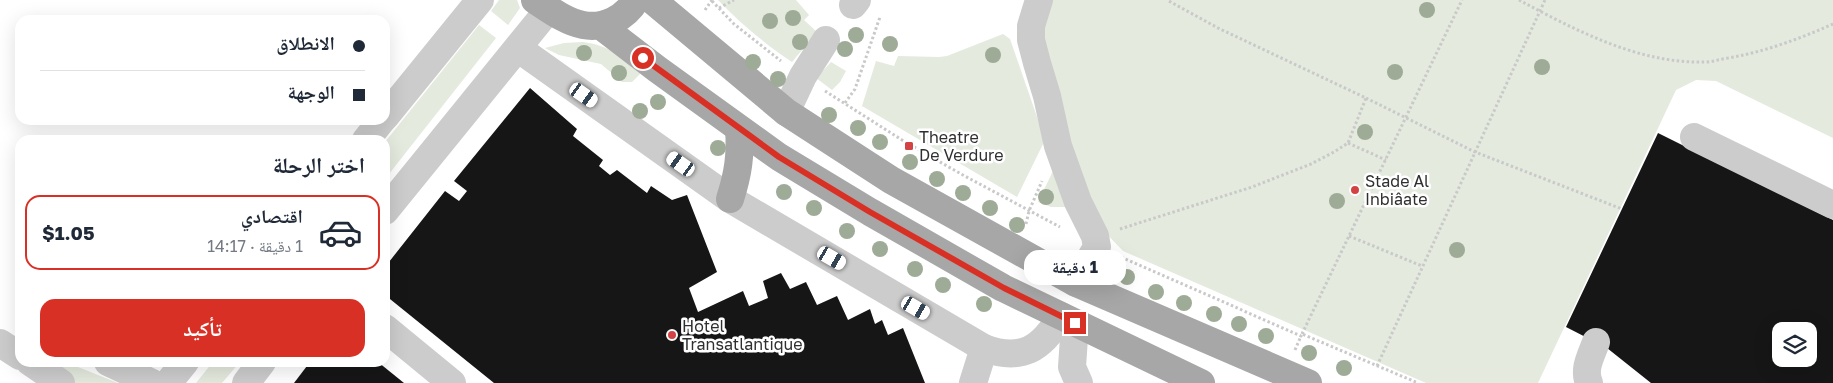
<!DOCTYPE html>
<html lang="ar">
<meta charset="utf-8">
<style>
body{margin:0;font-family:"Golos Text","Noto Naskh Arabic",sans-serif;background:#f2f2f3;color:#1f2937;direction:rtl;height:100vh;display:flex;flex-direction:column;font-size:19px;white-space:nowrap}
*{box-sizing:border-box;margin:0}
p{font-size:16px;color:#747a83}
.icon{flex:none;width:28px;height:28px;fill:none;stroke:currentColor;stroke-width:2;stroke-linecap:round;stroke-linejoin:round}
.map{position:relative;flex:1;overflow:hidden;direction:ltr}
.side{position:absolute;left:15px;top:135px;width:375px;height:232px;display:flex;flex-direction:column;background:#fff;border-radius:15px;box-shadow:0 5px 20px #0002;direction:rtl}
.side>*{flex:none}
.guide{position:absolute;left:15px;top:15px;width:375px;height:110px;border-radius:15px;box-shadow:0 5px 20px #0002;direction:rtl;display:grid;align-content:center;height:110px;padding:0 25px;background:#fff}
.buttons{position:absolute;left:1772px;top:322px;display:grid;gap:10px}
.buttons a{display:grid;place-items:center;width:45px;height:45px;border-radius:10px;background:#fff;box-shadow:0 5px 20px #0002;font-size:25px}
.end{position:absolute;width:22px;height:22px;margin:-11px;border:6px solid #d93025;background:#fff;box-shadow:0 0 0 2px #fff}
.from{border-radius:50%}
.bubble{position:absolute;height:35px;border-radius:15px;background:#fff;box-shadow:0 5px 20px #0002;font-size:16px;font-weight:700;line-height:35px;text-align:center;direction:rtl}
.car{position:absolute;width:15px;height:30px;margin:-15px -8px;border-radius:6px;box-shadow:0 0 4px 1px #0007;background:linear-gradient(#fff 24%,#345 0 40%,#fff 0 76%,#345 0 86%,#fff 0)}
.guide b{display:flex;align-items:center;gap:18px;height:48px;font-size:19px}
.guide b+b{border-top:1px solid #e0e1e3}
.guide i{width:12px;height:12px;background:#1f2937}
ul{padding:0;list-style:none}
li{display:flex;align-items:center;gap:15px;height:75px;margin:0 10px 8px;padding:0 15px;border:2px solid #e0e1e3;border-radius:15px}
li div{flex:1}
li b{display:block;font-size:19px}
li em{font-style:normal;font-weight:700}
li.selected{border-color:#d93025}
li>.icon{width:45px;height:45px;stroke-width:1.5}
h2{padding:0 25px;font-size:22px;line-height:60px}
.button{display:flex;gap:10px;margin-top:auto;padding:10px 25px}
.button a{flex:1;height:58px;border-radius:15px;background:#d93025;color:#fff;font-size:20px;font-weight:700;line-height:58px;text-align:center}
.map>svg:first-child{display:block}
.green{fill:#e4eade}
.building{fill:#161616;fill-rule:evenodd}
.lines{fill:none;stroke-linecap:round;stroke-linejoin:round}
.path{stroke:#c9c9c9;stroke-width:3;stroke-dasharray:2.5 2.5;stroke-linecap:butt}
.minor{stroke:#ccc;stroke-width:28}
.major{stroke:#a7a7a7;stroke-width:28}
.tree{fill:#9eab96}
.route{stroke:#d93025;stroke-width:6}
.poi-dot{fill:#d44343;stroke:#fff;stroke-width:2}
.labels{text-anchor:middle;stroke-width:5;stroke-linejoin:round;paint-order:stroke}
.poi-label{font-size:16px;fill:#2f2f2f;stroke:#fff;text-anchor:start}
</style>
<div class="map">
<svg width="1833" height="383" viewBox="0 0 1833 383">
<rect width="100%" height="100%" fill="#fff"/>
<!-- green -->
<g class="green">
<polygon points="499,0 517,0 520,8 508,25 491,11"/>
<path d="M718,0H796L809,15L804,20L817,32L792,62C765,44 741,24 718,0Z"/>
<polygon points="1051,0 1833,0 1833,138 1716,81 1696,80 1676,90 1538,383 1426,383 1123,251 1100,227 1079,181 1036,31"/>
<polygon points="479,25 496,38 385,179 385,142"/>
<polygon points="1003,34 1010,39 1045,140 1017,197 862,106 876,61 894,66 898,56 939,57 947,56"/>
<path d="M583,42C608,45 620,56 640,71V74L632,82H622L601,64L559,55L545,48L564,43Z"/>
<polygon points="831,62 846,71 840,82 832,90 816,78"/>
<polygon points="1054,169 1068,207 1051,207 1038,202"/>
<polygon points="42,363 68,363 118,383 71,383"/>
<polygon points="212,363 212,362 239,363 222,383 196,383"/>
</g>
<!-- building -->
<g class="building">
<polygon points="530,88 577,129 573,136 603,160 599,166 610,175 617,170 647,193 651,186 672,200 687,195 717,272 689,288 698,312 743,291 749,306 768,298 763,281 781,273 790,289 806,282 817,305 837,296 848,320 870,309 875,324 882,320 888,335 903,328 925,383 494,383 385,295 385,267 445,191 459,201 467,191 454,181"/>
<path d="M1658,133L1833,220V383H1651L1607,348L1566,327ZM1781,331H1809V359H1781Z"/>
<polygon points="310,362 378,362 404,383 294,383"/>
</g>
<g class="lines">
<!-- path -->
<g class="path">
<path d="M1519,0C1575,30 1639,64 1705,62C1713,62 1720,59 1728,58C1764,52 1799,39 1833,24"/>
<polyline points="712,1 734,24 781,61"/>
<polyline points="719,8 734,0"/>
<polyline points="705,10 712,0"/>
<polyline points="825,91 902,140 961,174 1060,227"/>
<polyline points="1366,98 1475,152 1622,209"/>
<polyline points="845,103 855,89 880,17"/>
<polyline points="1348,143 1386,160"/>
<polyline points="1026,224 1029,211 1042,181"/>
<polyline points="1120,229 1252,187 1311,164 1334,152 1348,143 1366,98 1218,28 1167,0"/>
<polyline points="1349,236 1422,266"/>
<polyline points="1121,257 1301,336 1302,334 1418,383"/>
<polyline points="1302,334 1462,0"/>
<polyline points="1295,350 1301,336"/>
<polyline points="1377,366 1545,0"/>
</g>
<!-- minor -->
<g class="minor">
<polyline points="1039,0 1031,26 1031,40 1037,63 1047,96 1058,146 1078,202 1095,236 1097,247 1076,283"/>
<polyline points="853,5 857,0"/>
<path d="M519,49L730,199L984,348C1021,362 1042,349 1061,316"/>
<polyline points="786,112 803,76 826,40"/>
<polyline points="385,117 480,0"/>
<polyline points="1694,137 1833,205"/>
<polyline points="366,140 382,120"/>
<polyline points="385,211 549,9"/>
<polyline points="1075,323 1072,367 1079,383"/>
<polyline points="385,328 452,383"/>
<polyline points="0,343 20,356"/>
<polyline points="30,362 61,383"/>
<polyline points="108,362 152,383"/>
<polyline points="168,383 185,362"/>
<polyline points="246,383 262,362"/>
<polyline points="973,383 984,348"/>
<path d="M1589,383C1583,369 1591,356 1596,342"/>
</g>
<!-- major -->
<g class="major">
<path d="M535,0C549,9 566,22 583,25C604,29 625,18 636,0"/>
<polyline points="652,0 786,112 891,180 1076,283 1308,383"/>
<polyline points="601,26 657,69 779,157 870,212 1003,288 1201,383"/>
<path d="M730,199C738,174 741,155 739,129"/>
</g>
</g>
<!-- trees -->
<g class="tree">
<circle cx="1427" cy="10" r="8"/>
<circle cx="793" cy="18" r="8"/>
<circle cx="770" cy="21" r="8"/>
<circle cx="856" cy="35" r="8"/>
<circle cx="800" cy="42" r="8"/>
<circle cx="890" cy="44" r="8"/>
<circle cx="845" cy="49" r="8"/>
<circle cx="584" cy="53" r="8"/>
<circle cx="993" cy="55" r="8"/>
<circle cx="753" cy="62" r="8"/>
<circle cx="1542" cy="67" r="8"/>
<circle cx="1395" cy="72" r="8"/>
<circle cx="619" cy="73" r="8"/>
<circle cx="778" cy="79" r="8"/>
<circle cx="658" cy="102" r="8"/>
<circle cx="640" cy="111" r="8"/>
<circle cx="829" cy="115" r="8"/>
<circle cx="858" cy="128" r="8"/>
<circle cx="1365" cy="132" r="8"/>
<circle cx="880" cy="142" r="8"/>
<circle cx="718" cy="148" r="8"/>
<circle cx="910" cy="162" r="8"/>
<circle cx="937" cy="179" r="8"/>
<circle cx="784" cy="192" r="8"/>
<circle cx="963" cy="193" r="8"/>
<circle cx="1046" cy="197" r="8"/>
<circle cx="1337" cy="201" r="8"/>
<circle cx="814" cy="208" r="8"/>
<circle cx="990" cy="208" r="8"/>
<circle cx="1017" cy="225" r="8"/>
<circle cx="847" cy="231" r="8"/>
<circle cx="880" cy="249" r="8"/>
<circle cx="1457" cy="250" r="8"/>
<circle cx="915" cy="269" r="8"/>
<circle cx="1127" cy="277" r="8"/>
<circle cx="943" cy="285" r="8"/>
<circle cx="1156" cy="292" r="8"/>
<circle cx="1184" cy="303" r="8"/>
<circle cx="984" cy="304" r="8"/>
<circle cx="1214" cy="314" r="8"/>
<circle cx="1239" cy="324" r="8"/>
<circle cx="1266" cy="336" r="8"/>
<circle cx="1309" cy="353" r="8"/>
<circle cx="1344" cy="368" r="8"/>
</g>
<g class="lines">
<!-- route -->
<polyline class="route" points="643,58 779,157 870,212 1004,288 1075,323"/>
</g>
<!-- markers -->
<g class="poi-dot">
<rect x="904" y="141" width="10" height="10" rx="2.5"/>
<circle cx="1355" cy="190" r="5"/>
<circle cx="672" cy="335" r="5"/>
</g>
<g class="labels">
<!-- poi labels -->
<g class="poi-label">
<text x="919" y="143">Theatre<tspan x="919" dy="18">De Verdure</tspan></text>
<text x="1365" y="187">Stade Al<tspan x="1365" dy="18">Inbiâate</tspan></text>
<text x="682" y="332">Hotel<tspan x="682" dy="18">Transatlantique</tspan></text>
</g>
</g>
</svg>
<div class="buttons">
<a><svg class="icon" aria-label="layers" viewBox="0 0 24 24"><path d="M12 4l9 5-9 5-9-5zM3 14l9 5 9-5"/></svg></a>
</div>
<i class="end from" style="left:643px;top:58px"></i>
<i class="end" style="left:1075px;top:323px"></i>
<div class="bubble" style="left:1024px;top:250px;width:102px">1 دقيقة</div>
<i class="car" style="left:584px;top:95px;rotate:125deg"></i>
<i class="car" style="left:681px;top:164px;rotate:305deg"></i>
<i class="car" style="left:832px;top:258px;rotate:120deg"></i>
<i class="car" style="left:916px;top:308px;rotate:120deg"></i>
<div class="guide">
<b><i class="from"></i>الانطلاق</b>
<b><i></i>الوجهة</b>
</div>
<section class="side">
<h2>اختر الرحلة</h2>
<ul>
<li class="selected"><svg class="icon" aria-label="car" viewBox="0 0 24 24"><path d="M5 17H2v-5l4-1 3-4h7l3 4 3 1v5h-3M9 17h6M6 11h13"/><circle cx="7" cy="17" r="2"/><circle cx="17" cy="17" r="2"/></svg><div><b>اقتصادي</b><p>1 دقيقة · 14:17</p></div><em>$1.05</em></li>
</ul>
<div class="button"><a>تأكيد</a></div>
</section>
</div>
